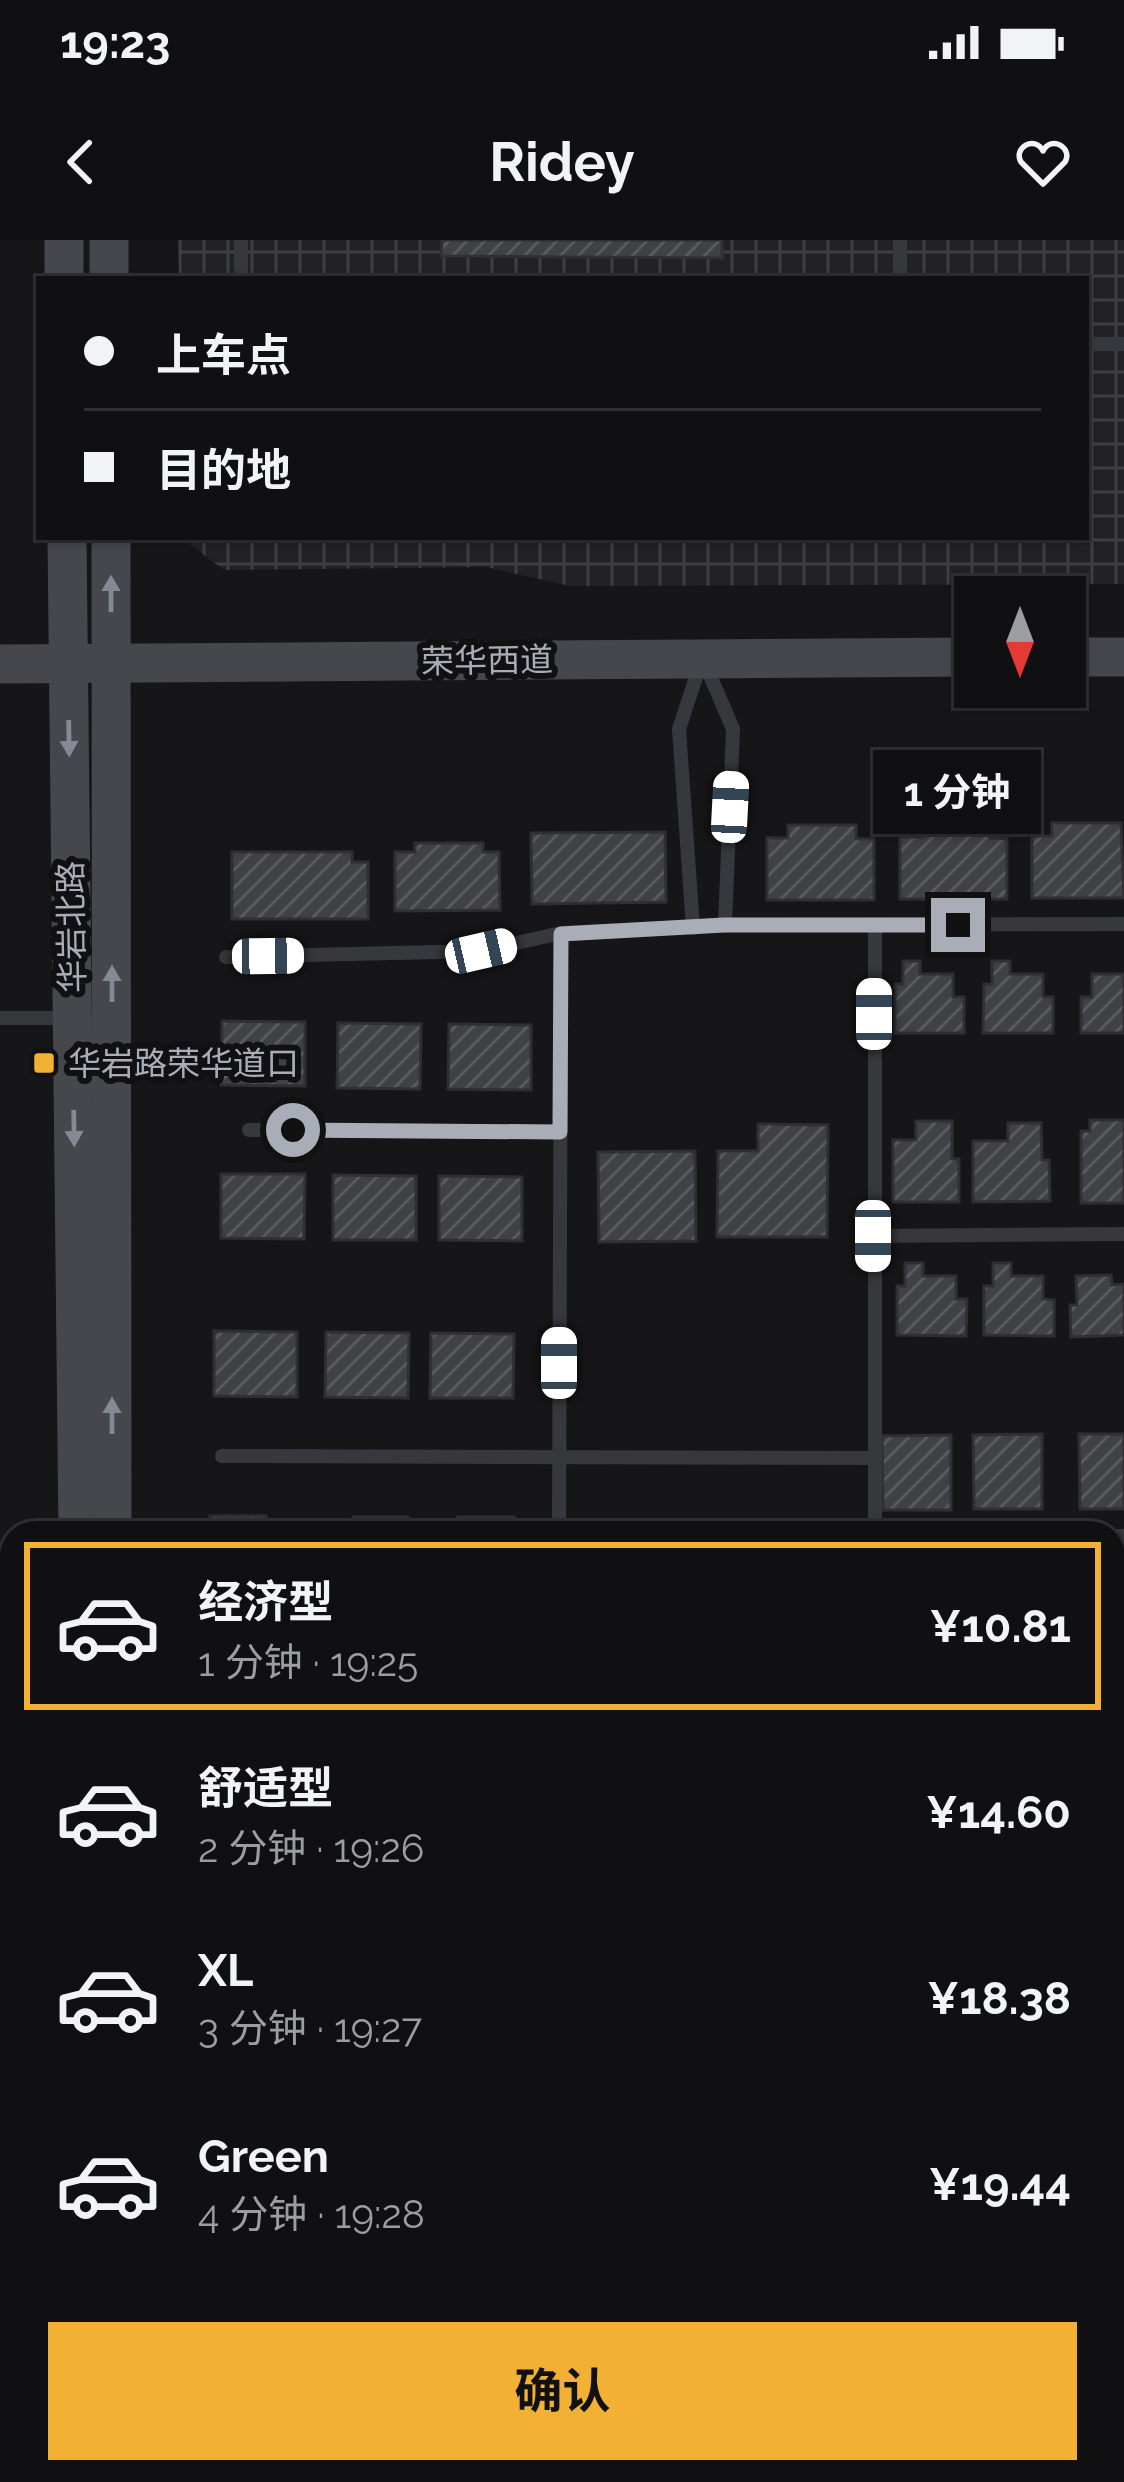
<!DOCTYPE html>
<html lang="zh">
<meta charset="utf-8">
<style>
body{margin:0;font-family:Raleway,"Noto Sans SC",sans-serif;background:#1e1e20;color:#f1f3f6;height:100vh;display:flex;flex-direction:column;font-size:45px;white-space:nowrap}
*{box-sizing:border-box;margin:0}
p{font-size:39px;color:#9c9d9f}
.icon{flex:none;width:66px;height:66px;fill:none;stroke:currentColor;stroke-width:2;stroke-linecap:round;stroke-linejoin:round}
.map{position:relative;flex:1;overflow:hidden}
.drawer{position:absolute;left:0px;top:1281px;width:1125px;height:963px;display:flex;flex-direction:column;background:#101012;border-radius:36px 36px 0 0;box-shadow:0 3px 9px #0004,0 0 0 3px #303032}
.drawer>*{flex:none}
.hud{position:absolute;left:36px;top:36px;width:1053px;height:264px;border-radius:0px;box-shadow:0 3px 9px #0004,0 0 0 3px #303032;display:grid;align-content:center;height:264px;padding:0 48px;background:#101012}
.needle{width:78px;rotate:180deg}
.controls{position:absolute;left:954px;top:336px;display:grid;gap:24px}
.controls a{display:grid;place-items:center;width:132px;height:132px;border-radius:0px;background:#101012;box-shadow:0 3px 9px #0004,0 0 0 3px #303032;font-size:60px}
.end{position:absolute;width:54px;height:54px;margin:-27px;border:15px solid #a8adb8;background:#111;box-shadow:0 0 0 6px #111}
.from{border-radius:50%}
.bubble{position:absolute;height:84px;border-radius:0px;background:#101012;box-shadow:0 3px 9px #0004,0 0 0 3px #303032;font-size:39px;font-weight:700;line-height:84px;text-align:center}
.car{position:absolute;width:36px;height:72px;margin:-36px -18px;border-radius:15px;box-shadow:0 0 9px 3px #0007;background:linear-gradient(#fff 24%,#345 0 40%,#fff 0 76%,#345 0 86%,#fff 0)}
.hud b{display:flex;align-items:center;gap:42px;height:114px;font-size:45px}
.hud b+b{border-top:3px solid #303032}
.hud i{width:30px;height:30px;background:#f1f3f6}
ul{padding:21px 0 0;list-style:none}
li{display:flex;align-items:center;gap:36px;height:168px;margin:0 24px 18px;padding:0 24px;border:6px solid transparent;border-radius:0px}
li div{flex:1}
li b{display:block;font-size:45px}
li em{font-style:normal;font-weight:700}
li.active{border-color:#f2b134}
li>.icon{width:108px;height:108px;stroke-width:1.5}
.cta{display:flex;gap:24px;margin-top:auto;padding:24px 48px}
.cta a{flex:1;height:138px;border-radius:0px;background:#f2b134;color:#111;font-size:48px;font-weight:700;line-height:138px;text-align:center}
.status{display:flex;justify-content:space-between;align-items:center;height:84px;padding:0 60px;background:#101012;direction:ltr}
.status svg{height:33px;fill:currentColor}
header{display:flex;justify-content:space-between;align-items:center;height:156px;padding:0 48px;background:#101012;font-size:54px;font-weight:700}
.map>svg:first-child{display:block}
.industrial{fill:url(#industrial-grid)}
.building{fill:url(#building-hatch);stroke:#303034;stroke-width:3}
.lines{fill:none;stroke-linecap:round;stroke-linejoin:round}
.lane{stroke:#37383d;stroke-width:14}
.street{stroke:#37383d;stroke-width:27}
.secondary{stroke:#45474d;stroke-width:39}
.oneway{fill:#858993}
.route{stroke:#a8adb8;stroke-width:15}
.poi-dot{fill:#f2b134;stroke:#111113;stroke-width:4.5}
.labels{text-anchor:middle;stroke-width:12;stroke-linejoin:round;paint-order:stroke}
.street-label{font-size:33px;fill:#a8adb8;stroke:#111113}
.poi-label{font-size:33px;fill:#a8adb8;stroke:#111113;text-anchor:start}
</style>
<div class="status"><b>19:23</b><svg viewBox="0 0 49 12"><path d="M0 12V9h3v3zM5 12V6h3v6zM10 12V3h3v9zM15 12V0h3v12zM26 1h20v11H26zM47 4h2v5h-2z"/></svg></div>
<header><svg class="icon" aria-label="back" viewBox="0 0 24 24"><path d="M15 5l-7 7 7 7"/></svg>Ridey<svg class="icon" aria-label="heart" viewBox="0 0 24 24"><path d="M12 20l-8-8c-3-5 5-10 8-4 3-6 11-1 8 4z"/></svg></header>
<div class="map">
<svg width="1124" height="2242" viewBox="0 0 1124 2242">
<defs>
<pattern id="industrial-grid" width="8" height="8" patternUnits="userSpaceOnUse" patternTransform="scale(3)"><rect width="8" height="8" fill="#222225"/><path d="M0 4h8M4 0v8" fill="none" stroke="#3f3f43"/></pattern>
<pattern id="building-hatch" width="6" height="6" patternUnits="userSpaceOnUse" patternTransform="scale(3)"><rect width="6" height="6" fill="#404145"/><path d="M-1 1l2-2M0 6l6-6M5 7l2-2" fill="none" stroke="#595a5e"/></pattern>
</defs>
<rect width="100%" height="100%" fill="#161618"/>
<!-- industrial -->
<polygon class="industrial" points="178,0 1124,0 1124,344 570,346 486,327 224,330 180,297 1086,297 1086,39 179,39"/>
<!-- building -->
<g class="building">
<polygon points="442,0 722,0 722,18 441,16"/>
<polygon points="1052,583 1121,583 1124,658 1032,658 1032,596 1052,596"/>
<polygon points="921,584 990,584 990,598 1007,599 1007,659 900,659 900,597 921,597"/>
<polygon points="788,585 856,585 856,599 874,599 874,660 767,660 767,598 788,598"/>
<polygon points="665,592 666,662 532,664 531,593"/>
<polygon points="415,603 483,603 483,612 499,612 500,670 395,671 395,612 415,612"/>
<polygon points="232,612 352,612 352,622 368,622 368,679 232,679"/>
<polygon points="903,721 920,721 920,734 953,734 953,757 964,757 964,793 895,793 895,744 903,744"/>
<polygon points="992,721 1010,721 1010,734 1043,734 1043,757 1053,757 1053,793 983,793 984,744 992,744"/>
<polygon points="1092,734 1124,734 1124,793 1081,793 1081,757 1092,757"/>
<polygon points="222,781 305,782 305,846 221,845"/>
<polygon points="338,783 421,784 420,849 337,848"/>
<polygon points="449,784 531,785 531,850 448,849"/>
<polygon points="1090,880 1124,880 1124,963 1081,963 1081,891 1090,891"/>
<polygon points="916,881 952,881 952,919 959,919 959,962 893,962 893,900 916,900"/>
<polygon points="1008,883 1041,883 1042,920 1049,920 1050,961 973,962 973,901 1008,901"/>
<polygon points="758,884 828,885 827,997 717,997 718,911 758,911"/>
<polygon points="695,911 696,1001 599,1002 598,912"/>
<polygon points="221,934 305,934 304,999 221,998"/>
<polygon points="333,935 416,936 416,1000 333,1000"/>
<polygon points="439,936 522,937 522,1001 439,1000"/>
<polygon points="905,1023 923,1023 923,1036 956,1036 956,1059 967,1059 966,1096 897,1095 897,1046 905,1046"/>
<polygon points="993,1023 1011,1023 1011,1036 1043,1036 1043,1059 1054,1060 1054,1096 984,1095 984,1046 993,1046"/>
<polygon points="1111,1035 1112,1045 1124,1044 1124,1095 1071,1097 1070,1065 1077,1065 1076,1036"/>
<polygon points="214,1091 297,1092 297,1157 214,1156"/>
<polygon points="326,1092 409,1093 408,1158 325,1157"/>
<polygon points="431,1093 514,1094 513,1158 430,1158"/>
<polygon points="1042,1194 1042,1269 974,1269 973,1195"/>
<polygon points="1079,1194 1124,1194 1124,1269 1080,1269"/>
<polygon points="951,1195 951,1270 883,1270 882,1196"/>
<rect x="210" y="1276" width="56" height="17"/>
<rect x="353" y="1277" width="55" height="16"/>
<rect x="458" y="1277" width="56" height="16"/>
<polygon points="1117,1334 1124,1334 1124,1429 1113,1429 1113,1342 1117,1342"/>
<rect x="1113" y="1497" width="11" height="56"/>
<rect x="1113" y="1659" width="11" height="78"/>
<polygon points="1113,1947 1124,1947 1124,2002 1113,2003"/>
<polygon points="1113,2195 1124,2195 1124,2242 920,2242 920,2232 1113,2232"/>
<rect x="319" y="2232" width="314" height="10"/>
</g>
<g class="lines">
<!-- lane -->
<g class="lane">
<polyline points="241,0 241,39"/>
<polyline points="900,0 900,39"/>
<polyline points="1086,104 1124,104"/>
<polyline points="706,426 733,489 725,685"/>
<polyline points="693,688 679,489 701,422"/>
<polyline points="226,717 481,711 561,693 725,685 1124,684"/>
<polyline points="0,778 67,778"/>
<polyline points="249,890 560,892"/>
<polyline points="873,996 1124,994"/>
<polyline points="222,1216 875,1218"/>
<polyline points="559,1293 561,693"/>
<polyline points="875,1293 875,685"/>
<polyline points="1113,1296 1124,1296"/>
<polyline points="1113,1618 1124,1618"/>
</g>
<!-- street -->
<polyline class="street" points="0,1815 12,1815"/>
<!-- secondary -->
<g class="secondary">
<polyline points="64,0 64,39"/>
<polyline points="109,0 109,39"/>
<polyline points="67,297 78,1293"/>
<polyline points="111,297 112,1293"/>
<polyline points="1065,417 1124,417"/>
<polyline points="0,424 975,417"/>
<polyline points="1113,1811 1124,1811"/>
<polyline points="114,2232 114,2242"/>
<polyline points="80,2242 80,2232"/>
</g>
</g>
<!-- one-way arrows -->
<defs><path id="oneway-solid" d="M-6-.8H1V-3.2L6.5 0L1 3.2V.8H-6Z" transform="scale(3)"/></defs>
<g class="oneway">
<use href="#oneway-solid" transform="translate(111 354) rotate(-90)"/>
<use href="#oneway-solid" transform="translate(69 498) rotate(89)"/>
<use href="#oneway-solid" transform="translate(112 744) rotate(-90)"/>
<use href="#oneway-solid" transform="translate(74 888) rotate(89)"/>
<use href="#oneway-solid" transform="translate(112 1176) rotate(-90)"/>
</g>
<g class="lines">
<!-- route -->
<polyline class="route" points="293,890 560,892 561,694 724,685 958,685"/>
</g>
<!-- markers -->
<rect class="poi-dot" x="32" y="811" width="24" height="24" rx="6"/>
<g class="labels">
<!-- street labels -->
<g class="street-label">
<text transform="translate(487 420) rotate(-1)" y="12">荣华西道</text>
<text transform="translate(71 687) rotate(-91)" y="12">华岩北路</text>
</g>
<!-- poi labels -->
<g class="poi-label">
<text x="68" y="835">华岩路荣华道口</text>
</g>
</g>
</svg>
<div class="controls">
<a><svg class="needle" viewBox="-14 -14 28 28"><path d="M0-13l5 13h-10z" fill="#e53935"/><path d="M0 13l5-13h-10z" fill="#9c9d9f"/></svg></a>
</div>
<i class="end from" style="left:293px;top:890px"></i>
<i class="end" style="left:958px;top:685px"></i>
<div class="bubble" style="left:873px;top:510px;width:168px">1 分钟</div>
<i class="car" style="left:730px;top:567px;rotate:3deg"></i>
<i class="car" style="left:481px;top:711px;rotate:77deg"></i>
<i class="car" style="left:268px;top:716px;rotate:89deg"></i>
<i class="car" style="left:874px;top:774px;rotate:0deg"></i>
<i class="car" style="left:873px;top:996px;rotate:180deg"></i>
<i class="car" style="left:559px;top:1123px;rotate:0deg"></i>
<div class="hud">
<b><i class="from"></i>上车点</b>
<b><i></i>目的地</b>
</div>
<section class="drawer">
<ul>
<li class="active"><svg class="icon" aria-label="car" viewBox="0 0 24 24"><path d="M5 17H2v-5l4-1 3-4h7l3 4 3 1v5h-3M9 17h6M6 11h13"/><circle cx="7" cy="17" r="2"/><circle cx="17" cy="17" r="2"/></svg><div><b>经济型</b><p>1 分钟 · 19:25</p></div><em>¥10.81</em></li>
<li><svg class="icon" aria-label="car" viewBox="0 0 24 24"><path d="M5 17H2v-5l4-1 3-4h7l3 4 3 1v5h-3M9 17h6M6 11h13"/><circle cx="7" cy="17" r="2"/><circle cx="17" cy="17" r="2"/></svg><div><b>舒适型</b><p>2 分钟 · 19:26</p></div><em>¥14.60</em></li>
<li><svg class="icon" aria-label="car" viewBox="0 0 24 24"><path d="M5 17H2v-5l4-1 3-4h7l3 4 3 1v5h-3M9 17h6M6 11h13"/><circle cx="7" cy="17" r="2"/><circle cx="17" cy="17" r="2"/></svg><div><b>XL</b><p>3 分钟 · 19:27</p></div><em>¥18.38</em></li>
<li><svg class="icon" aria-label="car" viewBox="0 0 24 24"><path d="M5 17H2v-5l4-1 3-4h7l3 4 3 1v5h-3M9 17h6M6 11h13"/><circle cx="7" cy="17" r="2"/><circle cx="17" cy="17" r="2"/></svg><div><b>Green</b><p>4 分钟 · 19:28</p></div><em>¥19.44</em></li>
</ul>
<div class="cta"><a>确认</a></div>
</section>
</div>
